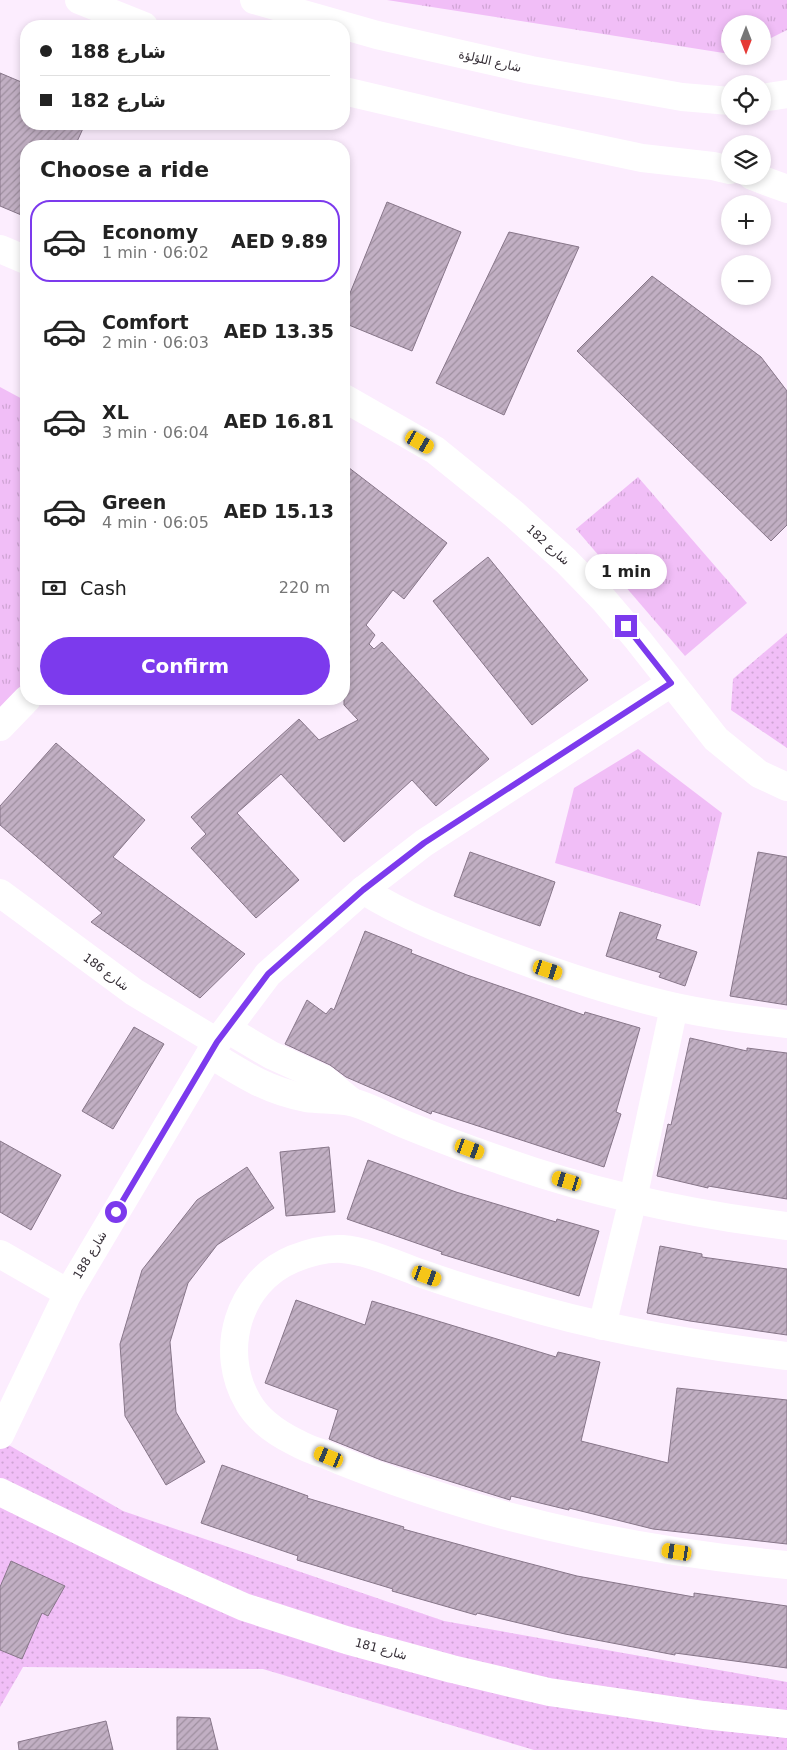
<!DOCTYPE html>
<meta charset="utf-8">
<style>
body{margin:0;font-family:"DejaVu Sans",Cairo,sans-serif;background:#f2f2f2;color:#222;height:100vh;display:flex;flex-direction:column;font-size:19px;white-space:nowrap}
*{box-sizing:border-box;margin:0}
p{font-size:16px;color:#767676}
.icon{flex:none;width:28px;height:28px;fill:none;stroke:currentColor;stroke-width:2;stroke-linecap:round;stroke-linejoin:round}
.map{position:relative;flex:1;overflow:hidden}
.sheet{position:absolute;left:20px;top:140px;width:330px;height:565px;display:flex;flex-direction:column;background:#fff;border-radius:20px;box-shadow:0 2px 8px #0003}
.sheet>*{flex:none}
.top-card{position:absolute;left:20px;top:20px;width:330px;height:110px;border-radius:20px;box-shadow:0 2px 8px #0003;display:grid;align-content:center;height:110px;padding:0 20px;background:#fff}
.needle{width:32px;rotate:180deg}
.tools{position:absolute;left:721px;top:15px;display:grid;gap:10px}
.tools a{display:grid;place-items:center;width:50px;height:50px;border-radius:50%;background:#fff;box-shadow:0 2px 8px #0003;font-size:25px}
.end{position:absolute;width:22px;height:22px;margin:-11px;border:6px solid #7c3aed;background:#fff;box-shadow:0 0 0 2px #fff}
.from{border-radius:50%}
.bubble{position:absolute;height:35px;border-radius:18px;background:#fff;box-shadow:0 2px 8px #0003;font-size:16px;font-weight:600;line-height:35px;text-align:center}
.car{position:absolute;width:15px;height:30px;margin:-15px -8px;border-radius:6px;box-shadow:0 0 4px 1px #0007;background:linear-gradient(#f5c518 24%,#345 0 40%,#f5c518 0 76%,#345 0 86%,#f5c518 0)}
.top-card b{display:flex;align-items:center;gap:18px;height:48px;font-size:19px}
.top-card b+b{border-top:1px solid #e0e0e0}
.top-card i{width:12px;height:12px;background:#222}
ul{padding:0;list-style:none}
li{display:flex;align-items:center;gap:15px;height:82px;margin:0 10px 8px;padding:0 10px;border:2px solid transparent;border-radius:20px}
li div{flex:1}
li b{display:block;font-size:19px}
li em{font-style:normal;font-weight:600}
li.current{border-color:#7c3aed}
li>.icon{width:45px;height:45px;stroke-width:1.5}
h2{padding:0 20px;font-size:22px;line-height:60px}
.pay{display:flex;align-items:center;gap:12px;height:55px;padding:0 20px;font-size:19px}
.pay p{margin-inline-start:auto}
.button{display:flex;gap:10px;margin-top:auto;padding:10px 20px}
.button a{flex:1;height:58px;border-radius:30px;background:#7c3aed;color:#fff;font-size:20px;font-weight:600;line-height:58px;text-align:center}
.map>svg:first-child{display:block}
.grass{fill:url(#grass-tufts)}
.garden{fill:url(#garden-dots)}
.building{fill:url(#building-hatch);stroke:#877689}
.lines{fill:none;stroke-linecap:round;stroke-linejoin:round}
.street{stroke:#fff;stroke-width:28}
.secondary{stroke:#fff;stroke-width:28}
.route{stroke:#7c3aed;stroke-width:6}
.labels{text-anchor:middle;stroke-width:4;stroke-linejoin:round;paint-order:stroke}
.street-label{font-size:12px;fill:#342d35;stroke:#fff}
</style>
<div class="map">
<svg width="787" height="1750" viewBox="0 0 787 1750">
<defs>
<pattern id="grass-tufts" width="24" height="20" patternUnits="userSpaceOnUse" patternTransform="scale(1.25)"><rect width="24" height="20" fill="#f1bef7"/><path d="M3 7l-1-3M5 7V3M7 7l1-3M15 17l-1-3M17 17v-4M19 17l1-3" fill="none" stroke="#cfa4d4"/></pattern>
<pattern id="garden-dots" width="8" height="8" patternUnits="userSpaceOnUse" patternTransform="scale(1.25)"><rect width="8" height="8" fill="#f1bef7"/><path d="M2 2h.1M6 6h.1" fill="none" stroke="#cfa4d4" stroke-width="1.8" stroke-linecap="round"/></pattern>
<pattern id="building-hatch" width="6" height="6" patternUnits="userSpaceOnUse" patternTransform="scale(1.25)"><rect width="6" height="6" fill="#c1afc3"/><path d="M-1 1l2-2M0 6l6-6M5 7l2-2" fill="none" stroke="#9e8f9f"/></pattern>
</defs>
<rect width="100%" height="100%" fill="#fcedfe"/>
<!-- grass -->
<g class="grass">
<polygon points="387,0 787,0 787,30 763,42 762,24 730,24 730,54"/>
<polygon points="0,387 26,401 26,683 0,710"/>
<polygon points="638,477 747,603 685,656 576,529"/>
<polygon points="638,749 722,813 700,906 555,863 574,788"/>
</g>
<!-- garden -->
<g class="garden">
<polygon points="787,633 787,748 731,710 733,679"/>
<polygon points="0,1440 123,1511 444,1621 787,1682 787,1750 534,1750 263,1669 23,1667 0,1707"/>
</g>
<!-- building -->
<g class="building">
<polygon points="0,73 26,84 26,124 85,124 75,146 26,146 26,217 0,206"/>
<polygon points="387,202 461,232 412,351 344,323 344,308"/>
<polygon points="509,232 579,247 504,415 436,383"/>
<polygon points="652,276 761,357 787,391 787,525 771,541 577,351"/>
<polygon points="344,464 447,543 404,599 393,590 366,625 375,635 369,644 374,649 382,642 489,759 436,806 412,780 344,842 281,774 237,813 299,880 256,918 191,848 206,834 191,817 299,719 319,740 358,720 344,705"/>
<polygon points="488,557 588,680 532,725 433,601"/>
<polygon points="56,743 145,820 113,857 245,954 200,998 91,922 102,913 0,825 0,806"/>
<polygon points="470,852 555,882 540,926 454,896"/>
<polygon points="758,852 787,857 787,1005 730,996"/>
<polygon points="620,912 661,925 656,939 697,952 685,986 659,977 661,973 606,956"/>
<polygon points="365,931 412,950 411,953 467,975 584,1015 585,1012 640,1028 616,1112 621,1114 604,1167 432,1111 431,1114 346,1077 330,1065 285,1044 307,1000 326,1014 331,1008 334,1010"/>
<polygon points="134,1027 164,1044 113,1129 82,1111"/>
<polygon points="690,1038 747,1051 747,1048 787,1053 787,1199 708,1186 708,1188 657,1176 668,1124 671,1125"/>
<polygon points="0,1141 61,1175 31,1230 0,1212"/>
<polygon points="329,1147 335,1212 286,1216 280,1152"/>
<polygon points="368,1160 456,1192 556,1222 557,1219 599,1231 579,1296 441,1254 442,1252 347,1219"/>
<polygon points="247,1167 274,1208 217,1245 188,1283 170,1342 176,1412 205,1462 166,1485 125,1416 120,1344 142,1270 197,1200"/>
<polygon points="660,1246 702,1254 702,1257 787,1269 787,1335 690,1321 647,1313"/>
<polygon points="296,1300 365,1325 372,1301 556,1357 558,1352 600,1362 581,1441 668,1463 677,1388 787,1400 787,1544 653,1529 569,1508 569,1510 511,1496 510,1500 381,1460 329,1439 338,1410 265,1383"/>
<polygon points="222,1465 308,1496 307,1498 404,1527 403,1529 497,1555 577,1576 694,1597 694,1593 787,1606 787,1668 675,1653 675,1655 565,1634 477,1613 476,1615 392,1591 393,1589 297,1560 298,1556 201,1523"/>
<polygon points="11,1561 65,1586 48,1616 42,1613 22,1659 0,1650 0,1587"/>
<polygon points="177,1717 210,1718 218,1750 177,1750"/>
<polygon points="106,1721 113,1750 19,1750 18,1742"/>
</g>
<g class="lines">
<!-- street -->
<g class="street">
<polyline points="0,249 26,260"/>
<polyline points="344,398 435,450 514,514 566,561 604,600 638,640 716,739 759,774 787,787"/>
<polyline points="0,727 27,699"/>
<path d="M363,890C404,916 449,933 494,950C552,972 613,993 675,1007C712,1015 749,1020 787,1024"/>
<polyline points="0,893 134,992 217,1042"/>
<polyline points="227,1029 271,1055 324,1079 352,1102"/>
<path d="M210,1054C242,1074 268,1091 306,1098C321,1100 337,1099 351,1102C369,1106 387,1117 404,1124C436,1137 467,1149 500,1160C592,1193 690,1214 787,1226"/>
<polyline points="0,1254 68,1293"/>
<polyline points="602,1326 633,1199 674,1007"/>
<path d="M787,1356C696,1345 604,1330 516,1303C483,1294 451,1284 420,1273C395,1264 368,1251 342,1249C325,1248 308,1253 293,1259C238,1282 218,1351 248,1402C258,1420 277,1433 295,1442C304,1447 314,1451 324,1454C347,1464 371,1473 394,1481C524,1527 651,1552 787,1565"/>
<polyline points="0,1435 68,1293 217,1042 268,974 363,890 424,843 671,683"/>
<polyline points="0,1492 154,1567 244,1607 346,1640 452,1669 549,1692 704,1715 787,1724"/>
</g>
<!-- secondary -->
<g class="secondary">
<polyline points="79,0 144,26"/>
<polyline points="254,0 377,35 531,70 682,97 730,101"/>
<polyline points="344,91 519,132 642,158 713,166 730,170"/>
<polyline points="762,98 787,94"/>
<polyline points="752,176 787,189"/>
</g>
</g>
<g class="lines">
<!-- route -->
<polyline class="route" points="116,1212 217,1042 268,974 363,890 424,843 671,683 626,626"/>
</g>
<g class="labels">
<!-- street labels -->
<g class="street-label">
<text transform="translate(490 61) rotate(13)" y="4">شارع اللؤلؤة</text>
<text transform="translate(548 545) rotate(42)" y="4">شارع 182</text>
<text transform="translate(106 972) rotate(37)" y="4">شارع 186</text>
<text transform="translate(90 1255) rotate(-59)" y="4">شارع 188</text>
<text transform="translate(381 1649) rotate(15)" y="4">شارع 181</text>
</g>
</g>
</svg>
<div class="tools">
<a><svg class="needle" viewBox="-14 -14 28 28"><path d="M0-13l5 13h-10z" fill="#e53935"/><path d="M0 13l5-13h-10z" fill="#767676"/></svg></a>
<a><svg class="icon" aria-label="locate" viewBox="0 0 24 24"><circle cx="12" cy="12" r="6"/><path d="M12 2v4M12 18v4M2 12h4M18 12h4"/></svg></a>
<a><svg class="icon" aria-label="layers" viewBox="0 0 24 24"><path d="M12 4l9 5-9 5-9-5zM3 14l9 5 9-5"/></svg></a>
<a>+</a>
<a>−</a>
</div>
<i class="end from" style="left:116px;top:1212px"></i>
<i class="end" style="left:626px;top:626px"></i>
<div class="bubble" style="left:585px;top:554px;width:82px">1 min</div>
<i class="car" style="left:420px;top:442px;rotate:120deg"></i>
<i class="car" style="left:548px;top:970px;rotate:108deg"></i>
<i class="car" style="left:470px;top:1149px;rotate:110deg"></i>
<i class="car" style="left:567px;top:1181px;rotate:287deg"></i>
<i class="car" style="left:427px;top:1276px;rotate:110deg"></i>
<i class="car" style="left:329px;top:1457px;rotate:292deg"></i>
<i class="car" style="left:677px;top:1552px;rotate:279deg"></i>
<div class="top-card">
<b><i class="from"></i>شارع 188</b>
<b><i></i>شارع 182</b>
</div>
<section class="sheet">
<h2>Choose a ride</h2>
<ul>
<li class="current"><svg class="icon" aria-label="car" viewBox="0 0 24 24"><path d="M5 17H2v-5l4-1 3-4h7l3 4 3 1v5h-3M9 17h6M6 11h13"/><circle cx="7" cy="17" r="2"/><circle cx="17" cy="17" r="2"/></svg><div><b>Economy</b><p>1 min · 06:02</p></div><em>AED 9.89</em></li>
<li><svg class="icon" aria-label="car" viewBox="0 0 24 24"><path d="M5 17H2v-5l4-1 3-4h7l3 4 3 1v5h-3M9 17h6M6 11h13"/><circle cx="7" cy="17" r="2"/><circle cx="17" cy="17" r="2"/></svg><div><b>Comfort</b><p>2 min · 06:03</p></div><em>AED 13.35</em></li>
<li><svg class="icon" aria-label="car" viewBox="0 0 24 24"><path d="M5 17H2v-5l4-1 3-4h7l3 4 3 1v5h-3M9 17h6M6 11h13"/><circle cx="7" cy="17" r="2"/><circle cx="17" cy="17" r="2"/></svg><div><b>XL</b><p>3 min · 06:04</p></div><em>AED 16.81</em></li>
<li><svg class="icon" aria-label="car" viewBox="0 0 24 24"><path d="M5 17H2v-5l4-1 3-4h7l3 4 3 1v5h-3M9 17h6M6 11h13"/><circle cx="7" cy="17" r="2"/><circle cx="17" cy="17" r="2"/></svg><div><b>Green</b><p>4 min · 06:05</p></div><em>AED 15.13</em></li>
</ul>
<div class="pay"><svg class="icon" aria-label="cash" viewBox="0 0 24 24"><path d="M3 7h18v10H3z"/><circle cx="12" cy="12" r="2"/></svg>Cash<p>220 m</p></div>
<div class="button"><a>Confirm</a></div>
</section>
</div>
